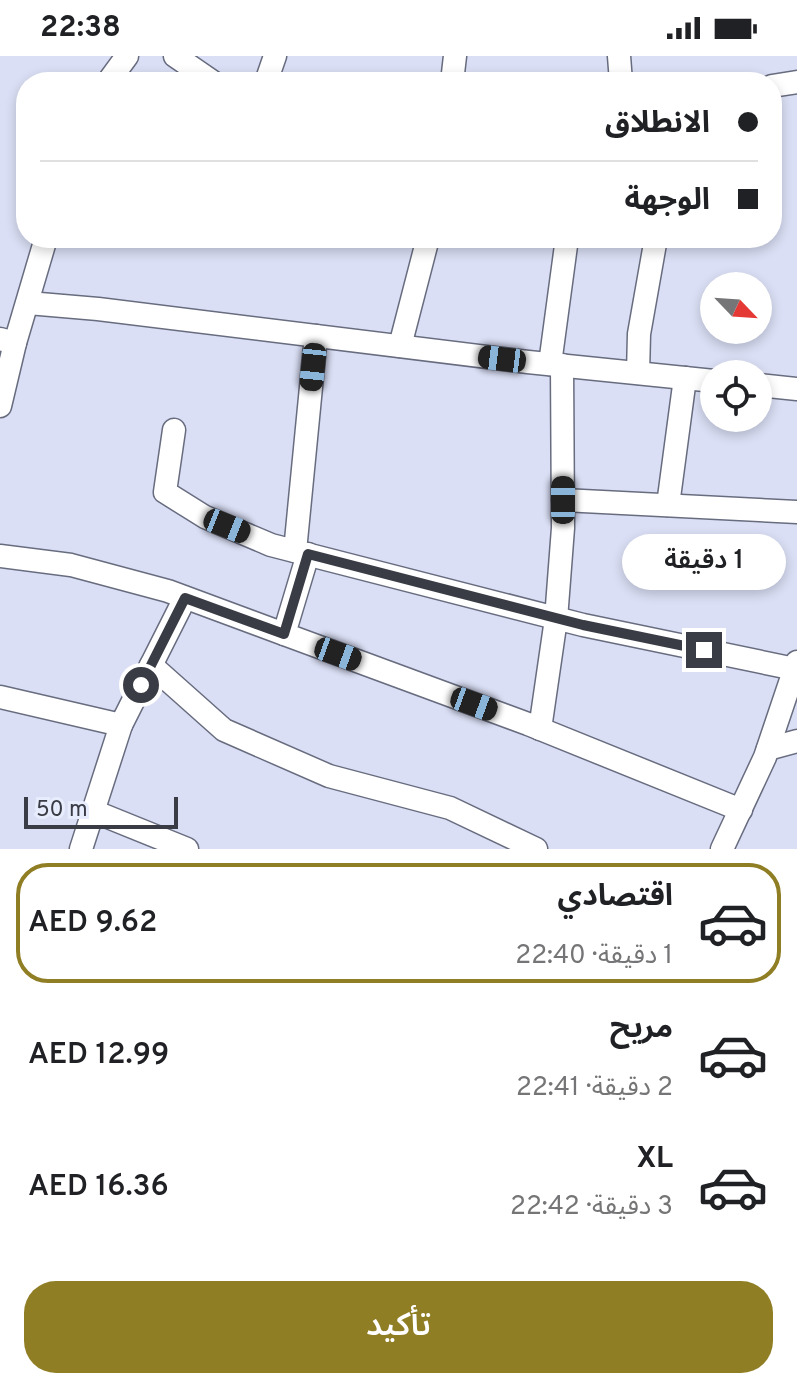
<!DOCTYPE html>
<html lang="ar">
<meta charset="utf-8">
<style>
body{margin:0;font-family:Overpass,"Noto Sans Arabic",sans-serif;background:#f2f2f2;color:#202124;direction:rtl;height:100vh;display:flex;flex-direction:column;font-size:30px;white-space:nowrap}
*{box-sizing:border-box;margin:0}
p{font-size:26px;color:#757577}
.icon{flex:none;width:44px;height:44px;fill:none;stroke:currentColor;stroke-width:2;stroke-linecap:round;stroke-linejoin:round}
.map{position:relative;height:793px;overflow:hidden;direction:ltr}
.side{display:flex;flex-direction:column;background:#fff;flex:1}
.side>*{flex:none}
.hud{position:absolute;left:16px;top:16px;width:766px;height:176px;border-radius:32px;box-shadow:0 4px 12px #0003;direction:rtl;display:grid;align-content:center;height:176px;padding:0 24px;background:#fff}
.needle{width:52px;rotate:115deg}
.fabs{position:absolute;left:700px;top:216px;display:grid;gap:16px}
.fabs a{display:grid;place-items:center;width:72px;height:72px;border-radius:50%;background:#fff;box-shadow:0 4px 12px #0003;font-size:40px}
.scale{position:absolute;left:24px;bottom:20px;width:154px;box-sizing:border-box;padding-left:8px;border:4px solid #3a3c45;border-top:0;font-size:22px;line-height:28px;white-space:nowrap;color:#3a3c45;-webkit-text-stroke:6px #e8edfe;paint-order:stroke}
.end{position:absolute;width:36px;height:36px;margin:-18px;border:10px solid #3a3c45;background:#fff;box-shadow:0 0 0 4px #fff}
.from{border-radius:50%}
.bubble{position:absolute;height:56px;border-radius:28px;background:#fff;box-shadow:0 4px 12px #0003;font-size:26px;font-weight:600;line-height:56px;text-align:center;direction:rtl}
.car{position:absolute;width:24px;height:48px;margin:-24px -12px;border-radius:10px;box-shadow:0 0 6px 2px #0007;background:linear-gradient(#222 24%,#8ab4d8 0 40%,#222 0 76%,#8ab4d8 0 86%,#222 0)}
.hud b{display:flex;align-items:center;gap:28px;height:76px;font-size:30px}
.hud b+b{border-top:2px solid #e0e0e0}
.hud i{width:20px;height:20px;background:#202124}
ul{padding:14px 0 0;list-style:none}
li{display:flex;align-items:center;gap:24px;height:120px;margin:0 16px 12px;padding:0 8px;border:4px solid transparent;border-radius:32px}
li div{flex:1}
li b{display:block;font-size:30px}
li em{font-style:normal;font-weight:600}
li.current{border-color:#907e25}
li>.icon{width:72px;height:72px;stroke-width:1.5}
.cta{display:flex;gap:16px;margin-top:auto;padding:16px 24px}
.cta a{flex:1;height:92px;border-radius:32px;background:#907e25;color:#fff;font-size:32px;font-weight:600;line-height:92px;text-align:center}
.status{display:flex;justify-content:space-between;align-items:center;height:56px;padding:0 40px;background:#fff;direction:ltr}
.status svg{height:22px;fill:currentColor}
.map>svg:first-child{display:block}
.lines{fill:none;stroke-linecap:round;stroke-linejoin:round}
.street-casing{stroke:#686c7f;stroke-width:25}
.street{stroke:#fff;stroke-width:22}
.route{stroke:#3a3c45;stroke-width:10}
</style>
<div class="status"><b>22:38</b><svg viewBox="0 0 49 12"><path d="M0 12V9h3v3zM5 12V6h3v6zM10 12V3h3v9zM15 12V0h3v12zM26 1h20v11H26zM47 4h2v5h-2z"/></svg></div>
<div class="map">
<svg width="797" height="793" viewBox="0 0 797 793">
<rect width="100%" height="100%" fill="#dadff5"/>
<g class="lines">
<defs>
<g id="street">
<polyline points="175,0 213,26"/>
<polyline points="619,0 621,26"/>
<polyline points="108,26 127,0"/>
<polyline points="266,26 275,0"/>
<polyline points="452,26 455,0"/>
<polyline points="772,30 797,26"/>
<polyline points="28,247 98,253 528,306 714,325"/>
<polyline points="0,283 15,287 0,350"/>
<polyline points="15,287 46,182"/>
<polyline points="400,290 428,182"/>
<polyline points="550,308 567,182"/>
<polyline points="638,317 639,278 656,182"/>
<polyline points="758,329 797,333"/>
<polyline points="174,374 165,436 205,461 271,489 583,569 795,613"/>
<polyline points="563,444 797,456"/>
<polyline points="668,449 685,322"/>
<polyline points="295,495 316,280"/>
<polyline points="308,498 284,578 528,668 741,754"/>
<polyline points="0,500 71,509 168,535 284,578"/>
<polyline points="151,609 224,674 329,720 450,752 536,793"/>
<polyline points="0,641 121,669 185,542"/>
<polyline points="540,673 556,563 563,472 562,309"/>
<polyline points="768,693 797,685"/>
<polyline points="93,755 187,793"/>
<polyline points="81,793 121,669"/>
<polyline points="722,793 765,701 797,606"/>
</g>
</defs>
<!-- street casing -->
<use href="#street" class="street-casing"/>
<!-- street -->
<use href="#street" class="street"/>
</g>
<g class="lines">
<!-- route -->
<polyline class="route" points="141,629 185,542 284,578 308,498 583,569 704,594"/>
</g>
</svg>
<div class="fabs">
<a><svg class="needle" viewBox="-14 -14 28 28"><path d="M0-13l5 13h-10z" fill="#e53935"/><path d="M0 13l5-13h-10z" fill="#757577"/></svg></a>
<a><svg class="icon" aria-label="locate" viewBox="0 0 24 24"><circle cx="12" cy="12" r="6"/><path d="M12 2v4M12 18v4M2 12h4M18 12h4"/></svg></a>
</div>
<div class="scale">50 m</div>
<i class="end from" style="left:141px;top:629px"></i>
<i class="end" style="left:704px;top:594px"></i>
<div class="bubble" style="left:622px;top:478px;width:164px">1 دقيقة</div>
<i class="car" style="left:502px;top:303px;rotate:277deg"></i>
<i class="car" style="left:313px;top:311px;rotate:186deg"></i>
<i class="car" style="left:563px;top:444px;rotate:0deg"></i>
<i class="car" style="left:227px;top:470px;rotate:112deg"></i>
<i class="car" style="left:338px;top:598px;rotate:110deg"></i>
<i class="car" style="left:474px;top:648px;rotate:110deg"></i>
<div class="hud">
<b><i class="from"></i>الانطلاق</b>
<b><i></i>الوجهة</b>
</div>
</div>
<section class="side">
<ul>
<li class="current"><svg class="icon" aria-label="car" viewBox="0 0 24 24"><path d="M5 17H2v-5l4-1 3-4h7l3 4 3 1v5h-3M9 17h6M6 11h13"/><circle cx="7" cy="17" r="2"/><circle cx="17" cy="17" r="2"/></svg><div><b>اقتصادي</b><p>1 دقيقة · 22:40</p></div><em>AED 9.62</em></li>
<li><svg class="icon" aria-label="car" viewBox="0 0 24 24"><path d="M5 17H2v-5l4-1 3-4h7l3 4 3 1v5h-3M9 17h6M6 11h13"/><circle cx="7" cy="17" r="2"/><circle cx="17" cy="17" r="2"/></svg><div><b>مريح</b><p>2 دقيقة · 22:41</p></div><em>AED 12.99</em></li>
<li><svg class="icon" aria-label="car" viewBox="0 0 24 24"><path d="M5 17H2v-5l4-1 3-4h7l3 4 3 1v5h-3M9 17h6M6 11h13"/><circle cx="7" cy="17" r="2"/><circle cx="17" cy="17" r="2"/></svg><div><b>XL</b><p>3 دقيقة · 22:42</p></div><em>AED 16.36</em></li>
</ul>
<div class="cta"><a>تأكيد</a></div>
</section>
